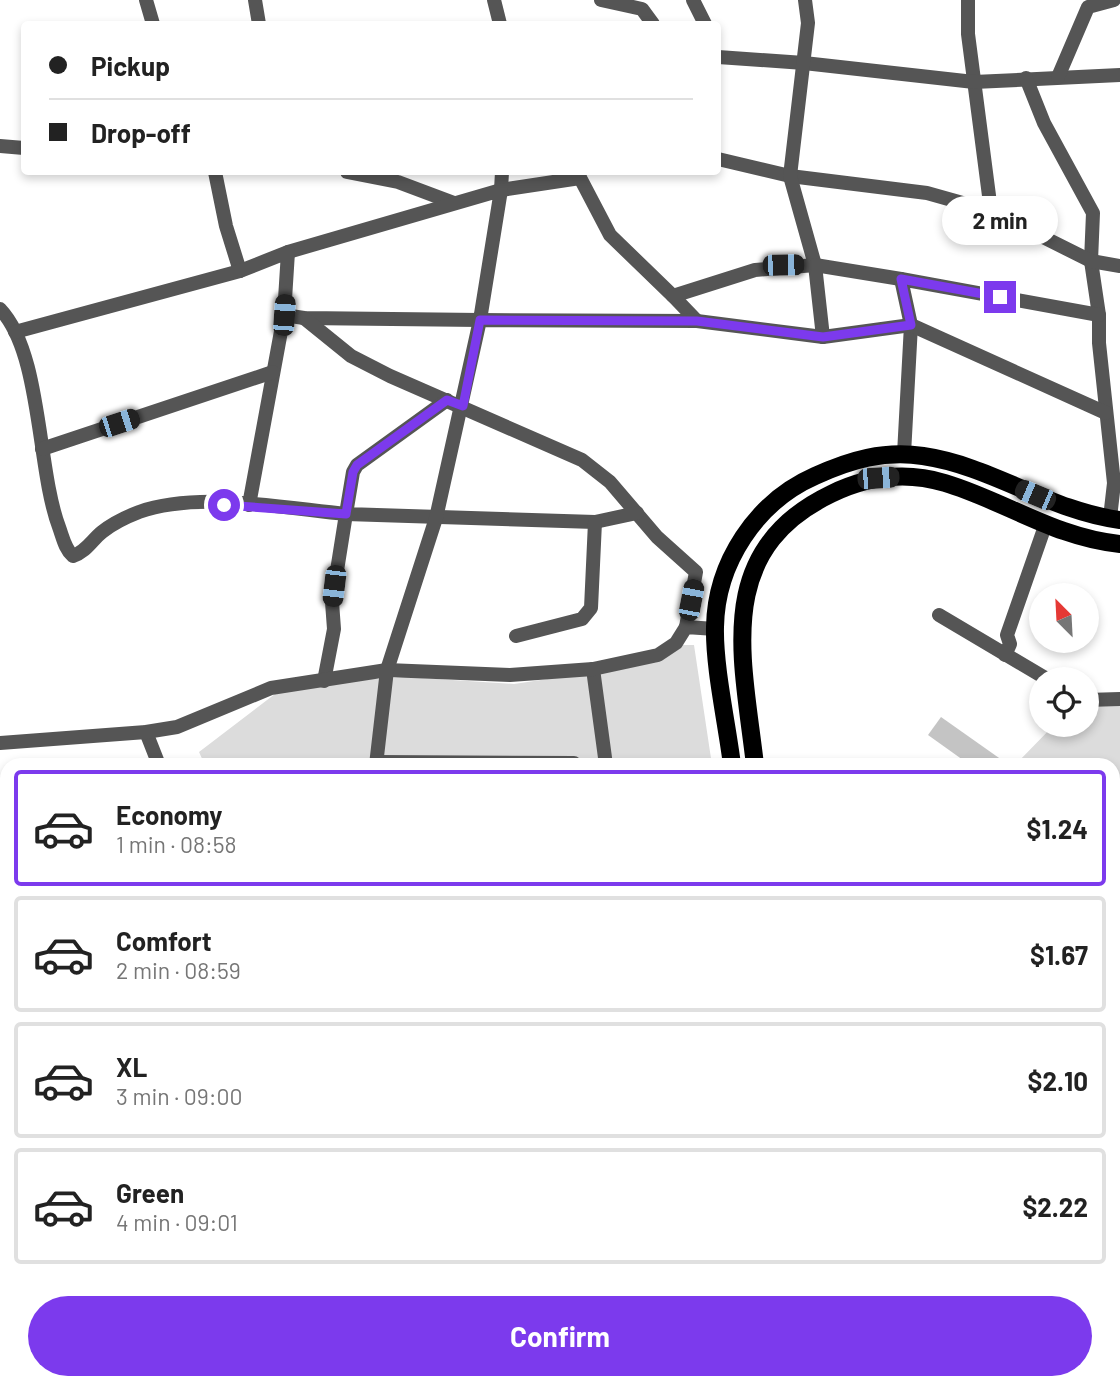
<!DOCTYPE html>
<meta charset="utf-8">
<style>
body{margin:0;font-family:Barlow,sans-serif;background:#f2f2f2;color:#222;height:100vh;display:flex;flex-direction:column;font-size:26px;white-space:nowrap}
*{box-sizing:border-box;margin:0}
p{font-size:23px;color:#767676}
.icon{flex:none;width:38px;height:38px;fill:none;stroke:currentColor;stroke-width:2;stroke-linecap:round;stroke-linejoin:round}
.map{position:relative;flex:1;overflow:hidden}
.panel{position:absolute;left:0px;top:758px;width:1120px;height:632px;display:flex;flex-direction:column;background:#fff;border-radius:21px 21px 0 0;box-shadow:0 4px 10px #0003}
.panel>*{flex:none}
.guide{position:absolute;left:21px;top:21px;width:700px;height:154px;border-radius:7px;box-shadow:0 4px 10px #0003;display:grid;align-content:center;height:154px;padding:0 28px;background:#fff}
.needle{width:46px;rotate:336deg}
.buttons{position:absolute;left:1029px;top:583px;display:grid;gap:14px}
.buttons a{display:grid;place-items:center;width:70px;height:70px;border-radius:50%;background:#fff;box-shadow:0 4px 10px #0003;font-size:35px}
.end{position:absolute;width:32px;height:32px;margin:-16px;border:9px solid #7c3aed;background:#fff;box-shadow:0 0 0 4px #fff}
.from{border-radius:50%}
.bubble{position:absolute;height:49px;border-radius:24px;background:#fff;box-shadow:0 4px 10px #0003;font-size:23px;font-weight:700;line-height:49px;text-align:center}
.car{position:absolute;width:21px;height:42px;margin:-21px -10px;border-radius:9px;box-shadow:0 0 5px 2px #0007;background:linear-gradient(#222 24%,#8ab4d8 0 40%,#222 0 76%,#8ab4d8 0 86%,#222 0)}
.guide b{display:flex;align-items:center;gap:24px;height:66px;font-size:26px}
.guide b+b{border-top:2px solid #e0e0e0}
.guide i{width:18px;height:18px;background:#222}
ul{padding:12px 0 0;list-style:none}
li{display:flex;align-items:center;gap:21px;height:116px;margin:0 14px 10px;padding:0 14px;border:4px solid #e0e0e0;border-radius:7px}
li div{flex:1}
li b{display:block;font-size:26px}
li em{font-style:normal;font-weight:700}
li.current{border-color:#7c3aed}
li>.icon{width:63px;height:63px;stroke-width:1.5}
.primary-button{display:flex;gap:14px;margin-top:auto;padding:14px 28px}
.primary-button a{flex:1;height:80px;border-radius:42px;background:#7c3aed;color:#fff;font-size:28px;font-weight:700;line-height:80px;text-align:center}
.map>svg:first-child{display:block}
.green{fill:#dcdcdc}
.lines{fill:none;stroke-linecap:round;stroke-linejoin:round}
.river{stroke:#a3a3a3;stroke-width:23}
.building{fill:#c4c4c4}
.minor{stroke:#555;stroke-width:14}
.primary{stroke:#000;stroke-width:18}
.route{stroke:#7c3aed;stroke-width:9}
</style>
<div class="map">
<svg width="1120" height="1388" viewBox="0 0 1120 1388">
<rect width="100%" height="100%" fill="#fff"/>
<!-- green -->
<g class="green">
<polygon points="680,645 694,645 712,765 205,765 199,752 288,684 406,677 514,684 588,673"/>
<polygon points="1087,692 1120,704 1120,836 1113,845 1113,765 1015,765 1054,725 1087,724"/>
<polygon points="1113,1059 1120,1062 1120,1388 995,1388 993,1383 1113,1382"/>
<polygon points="704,1382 917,1382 921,1388 693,1388"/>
<polygon points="523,1383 672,1383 661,1388 526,1388"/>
</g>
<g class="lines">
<!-- river -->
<polyline class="river" points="1113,1103 1120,1106"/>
</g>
<!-- building -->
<g class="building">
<polygon points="941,717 1009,765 970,765 928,735"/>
<polygon points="1113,1313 1120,1324 1120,1388 1106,1388 1103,1382 1113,1382"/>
</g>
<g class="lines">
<!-- minor -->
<g class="minor">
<polyline points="146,0 153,24"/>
<polyline points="255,0 259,24"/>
<polyline points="494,0 500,24"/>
<polyline points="601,0 642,9 653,24"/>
<polyline points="693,0 705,24"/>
<polyline points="968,0 968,34 991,211"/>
<polyline points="718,57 804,63 974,82 1120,75"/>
<polyline points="1058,77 1088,7 1114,0"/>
<polyline points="1026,78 1044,123 1093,213 1091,261 1099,315 1099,343 1114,483 1110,518"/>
<polyline points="0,146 24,148"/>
<polyline points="718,159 790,176 927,193 991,211 1091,261 1120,266"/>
<polyline points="215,172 226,226 240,271"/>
<polyline points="347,172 398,182 454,203"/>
<polyline points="502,172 501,190 580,178"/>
<polyline points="577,172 610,235 673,296"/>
<path d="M0,309C42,353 37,469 59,527C63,538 65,549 73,556C86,552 92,540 102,532C112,524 126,517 139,512C198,491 284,508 346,514L332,602L334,629L324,681"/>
<polyline points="284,315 304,318 480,320 501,190 288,252"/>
<polyline points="304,318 351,356 390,376 582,460 610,482 657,537 696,572 686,627"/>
<polyline points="697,321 673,296 755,270 815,265 790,176 808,23 805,0"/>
<polyline points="15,332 240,271 288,252 284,315 249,505"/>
<polyline points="823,337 815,265 901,279"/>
<polyline points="447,400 357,465 353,472 346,514 595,522 637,513"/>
<polyline points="42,449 273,372"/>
<polyline points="904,454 911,325 901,279 1099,315"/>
<polyline points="939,615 1047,679"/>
<polyline points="516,636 582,619 591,608 595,522"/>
<polyline points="1005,655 1010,644 1007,635 1045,526"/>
<polyline points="593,669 606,765"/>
<polyline points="1087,700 1120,699"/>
<polyline points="146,732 159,765"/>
<polyline points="0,743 146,732 177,727 271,688 387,670 510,675 593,669 658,655 676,643 686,627 715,629"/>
<polyline points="376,762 574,763"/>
<polyline points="376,765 387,670 436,518 480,320 697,321 823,337 911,325 1106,413"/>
<polyline points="1113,833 1120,823"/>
<polyline points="0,841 7,847"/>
<polyline points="0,871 7,870"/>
<polyline points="1113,948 1120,938"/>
<polyline points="0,993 7,992"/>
<polyline points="0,1099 7,1104"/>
<polyline points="0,1239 7,1240"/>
<polyline points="0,1337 7,1338"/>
<polyline points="798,1382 897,1385"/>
<polyline points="61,1388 64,1382"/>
<polyline points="194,1388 199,1382"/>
<polyline points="278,1388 279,1382"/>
</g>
<!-- primary -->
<g class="primary">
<path d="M732,765C727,724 714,667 715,627C716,563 756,502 815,476C850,460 884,450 923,456C992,466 1050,511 1120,520"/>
<path d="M755,765C743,659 712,551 831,494C868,476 905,471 945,483C1005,501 1056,538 1120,544"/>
<polyline points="936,1382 939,1388"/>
<polyline points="963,1382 965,1388"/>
</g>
</g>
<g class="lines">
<!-- route -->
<polyline class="route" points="224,505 346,514 353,472 357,465 447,400 463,406 480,320 697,321 823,337 911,325 901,279 1000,297"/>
</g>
</svg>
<div class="buttons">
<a><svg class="needle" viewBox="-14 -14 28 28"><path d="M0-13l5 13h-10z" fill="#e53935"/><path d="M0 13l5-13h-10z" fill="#767676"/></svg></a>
<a><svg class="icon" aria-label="locate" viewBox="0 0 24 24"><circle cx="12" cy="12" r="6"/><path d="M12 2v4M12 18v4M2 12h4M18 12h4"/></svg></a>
</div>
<i class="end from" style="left:224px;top:505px"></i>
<i class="end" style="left:1000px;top:297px"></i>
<div class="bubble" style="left:942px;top:196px;width:116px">2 min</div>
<i class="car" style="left:783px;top:265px;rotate:89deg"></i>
<i class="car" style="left:284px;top:315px;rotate:4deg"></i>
<i class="car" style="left:119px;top:423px;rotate:72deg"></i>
<i class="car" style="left:878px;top:478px;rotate:86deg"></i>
<i class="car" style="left:1035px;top:495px;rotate:293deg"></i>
<i class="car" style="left:334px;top:586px;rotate:187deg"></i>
<i class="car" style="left:691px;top:600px;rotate:11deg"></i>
<div class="guide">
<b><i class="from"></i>Pickup</b>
<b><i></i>Drop-off</b>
</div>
<section class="panel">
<ul>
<li class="current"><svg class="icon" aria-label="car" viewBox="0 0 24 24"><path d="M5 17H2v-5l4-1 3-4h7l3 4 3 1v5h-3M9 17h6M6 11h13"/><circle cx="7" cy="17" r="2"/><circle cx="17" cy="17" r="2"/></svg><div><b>Economy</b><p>1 min · 08:58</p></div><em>$1.24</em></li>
<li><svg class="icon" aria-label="car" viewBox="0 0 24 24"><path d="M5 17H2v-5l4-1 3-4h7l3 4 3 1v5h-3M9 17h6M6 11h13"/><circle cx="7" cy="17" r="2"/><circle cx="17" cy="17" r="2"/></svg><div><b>Comfort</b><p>2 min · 08:59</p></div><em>$1.67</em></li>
<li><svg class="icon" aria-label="car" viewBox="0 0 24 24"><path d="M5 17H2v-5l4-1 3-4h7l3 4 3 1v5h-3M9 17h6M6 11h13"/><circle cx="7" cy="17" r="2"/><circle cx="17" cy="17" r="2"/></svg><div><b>XL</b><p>3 min · 09:00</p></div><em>$2.10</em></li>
<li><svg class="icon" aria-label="car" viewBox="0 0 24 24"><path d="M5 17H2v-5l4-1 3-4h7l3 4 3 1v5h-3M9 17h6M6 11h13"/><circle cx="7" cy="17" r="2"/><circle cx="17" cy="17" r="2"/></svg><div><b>Green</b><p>4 min · 09:01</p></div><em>$2.22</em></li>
</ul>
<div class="primary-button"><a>Confirm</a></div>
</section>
</div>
